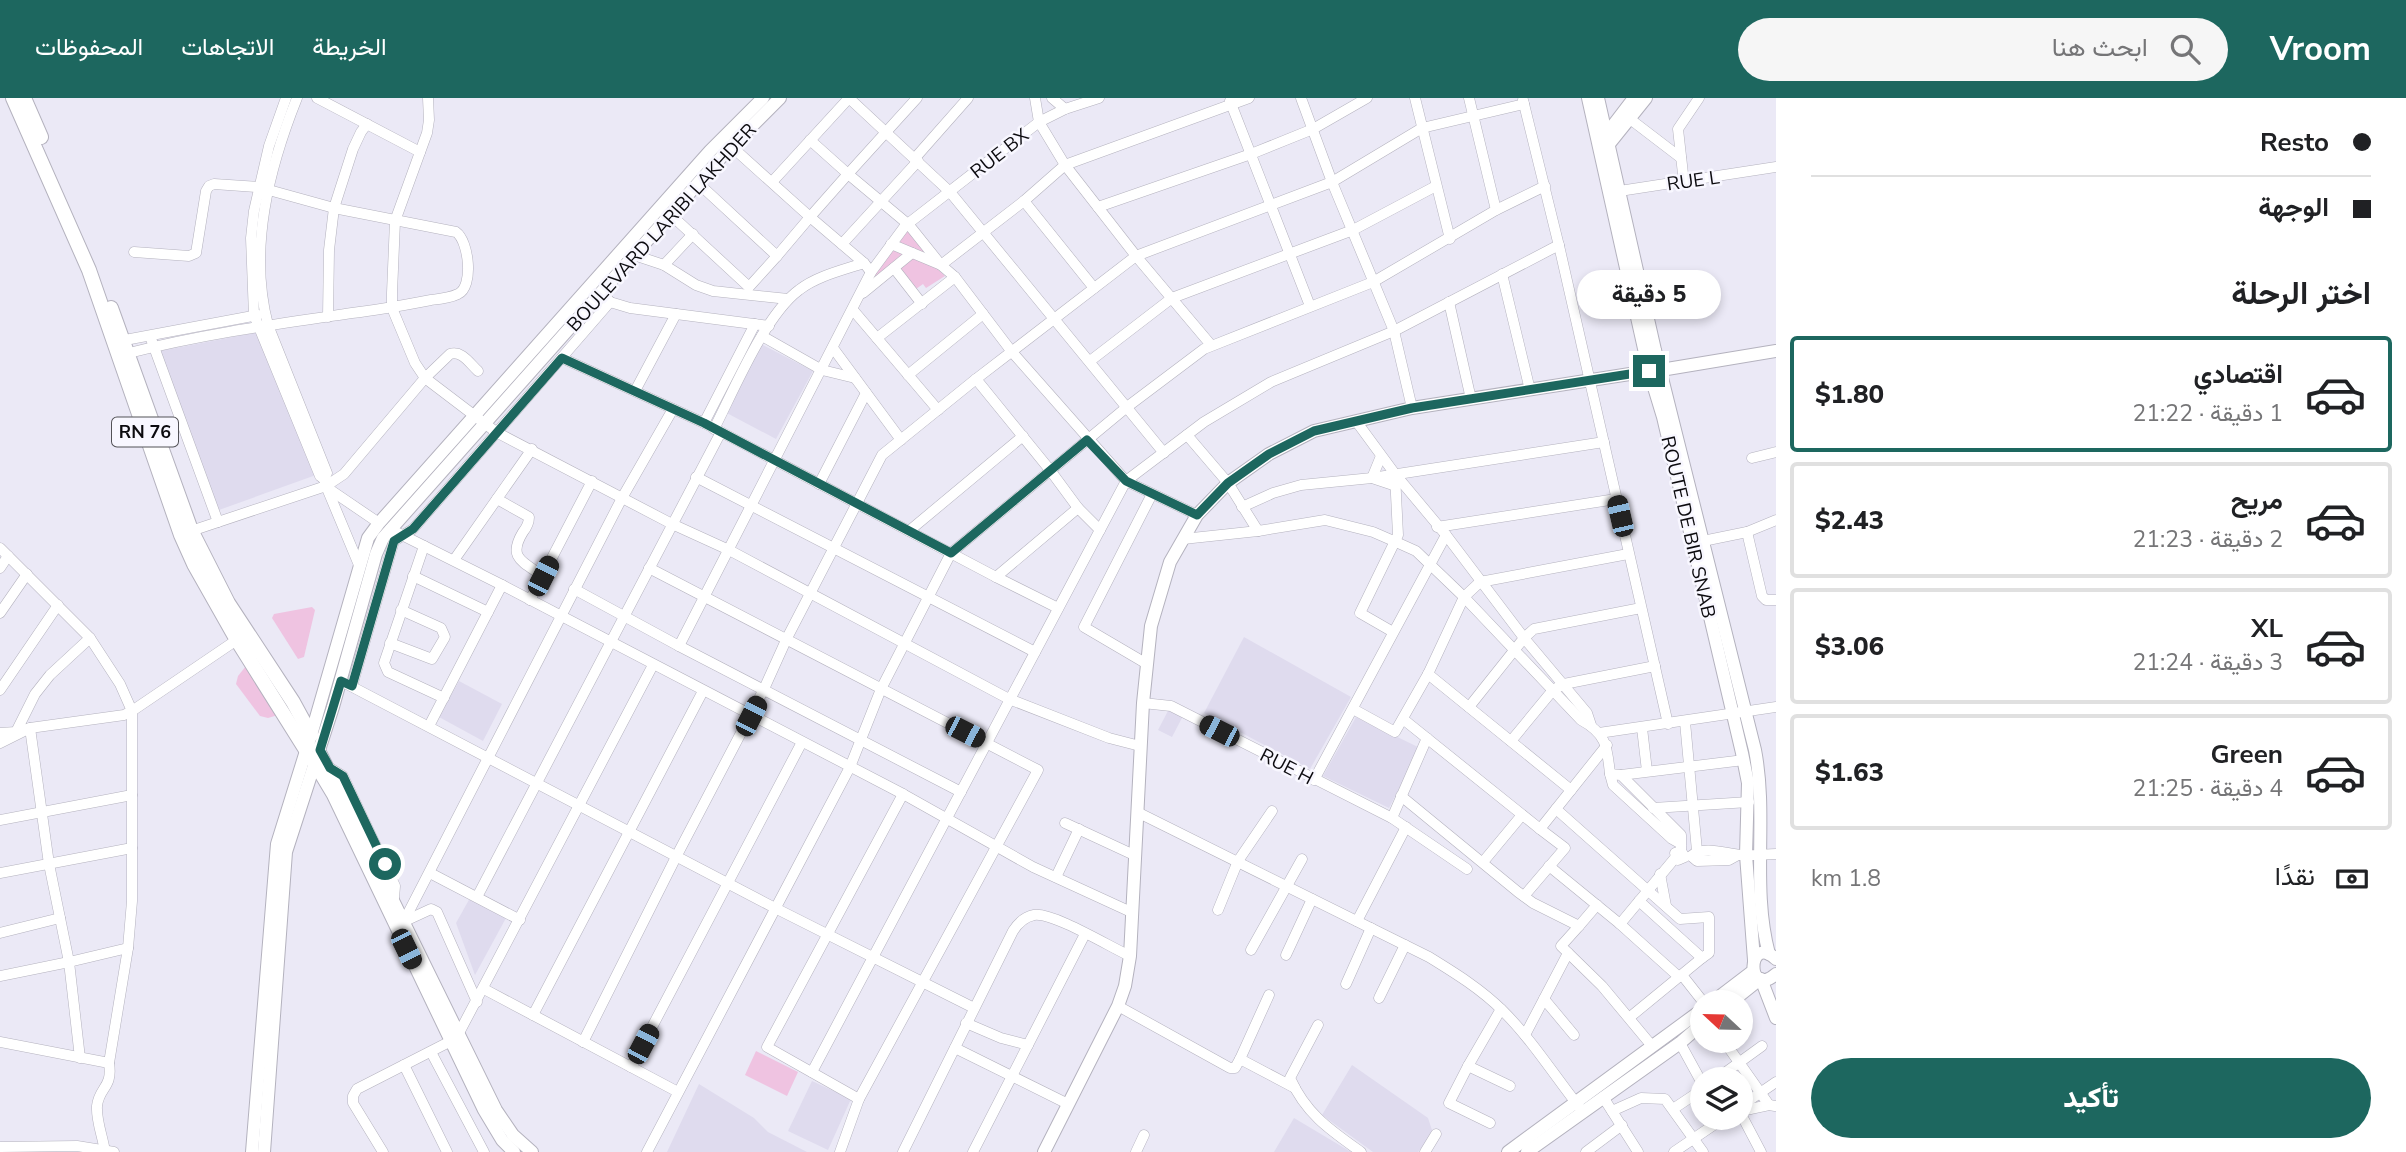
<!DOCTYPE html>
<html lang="ar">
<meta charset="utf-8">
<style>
body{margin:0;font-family:"Nunito Sans",Vazirmatn,sans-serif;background:#f6f6f6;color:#202124;direction:rtl;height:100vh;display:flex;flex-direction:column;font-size:26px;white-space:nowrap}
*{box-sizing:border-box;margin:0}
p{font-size:23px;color:#757577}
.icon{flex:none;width:38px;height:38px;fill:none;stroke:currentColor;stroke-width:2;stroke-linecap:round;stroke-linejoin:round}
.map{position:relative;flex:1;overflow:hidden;direction:ltr}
.panel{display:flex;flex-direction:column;background:#fff;width:630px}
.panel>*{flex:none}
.guide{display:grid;align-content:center;height:154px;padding:0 35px;background:#fff}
.needle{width:46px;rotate:292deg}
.buttons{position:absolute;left:1690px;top:892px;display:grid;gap:14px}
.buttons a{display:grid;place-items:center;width:63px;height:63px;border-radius:50%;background:#fff;box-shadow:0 4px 10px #0003;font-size:35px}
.end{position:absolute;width:32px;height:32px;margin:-16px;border:9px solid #1d675f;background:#fff;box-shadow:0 0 0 4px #fff}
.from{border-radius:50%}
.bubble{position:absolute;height:49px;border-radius:24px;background:#fff;box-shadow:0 4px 10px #0003;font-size:23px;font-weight:800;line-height:49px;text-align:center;direction:rtl}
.car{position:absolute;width:21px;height:42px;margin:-21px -10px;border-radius:9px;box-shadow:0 0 5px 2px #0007;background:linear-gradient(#222 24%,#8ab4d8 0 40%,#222 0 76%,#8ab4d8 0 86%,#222 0)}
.guide b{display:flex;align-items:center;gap:24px;height:66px;font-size:26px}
.guide b+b{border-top:2px solid #e0e0e0}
.guide i{width:18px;height:18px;background:#202124}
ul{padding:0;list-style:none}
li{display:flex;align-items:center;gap:21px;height:116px;margin:0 14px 10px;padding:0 21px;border:4px solid #e0e0e0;border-radius:7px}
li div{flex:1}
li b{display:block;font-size:26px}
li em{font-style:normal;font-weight:800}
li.on{border-color:#1d675f}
li>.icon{width:63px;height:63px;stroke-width:1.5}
h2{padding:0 35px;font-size:32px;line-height:84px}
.pay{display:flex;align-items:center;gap:18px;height:77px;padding:0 35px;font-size:26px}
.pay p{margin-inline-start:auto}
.action{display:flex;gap:14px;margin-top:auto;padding:14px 35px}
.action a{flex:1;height:80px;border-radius:42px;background:#1d675f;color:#fff;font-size:28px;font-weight:800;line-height:80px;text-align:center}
header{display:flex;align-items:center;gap:42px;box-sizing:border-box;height:98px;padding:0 35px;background:#1d675f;color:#fff}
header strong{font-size:33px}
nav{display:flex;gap:38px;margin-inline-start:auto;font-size:24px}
.search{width:490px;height:63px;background:#f6f6f6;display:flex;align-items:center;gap:18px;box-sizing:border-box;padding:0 24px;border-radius:38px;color:#757577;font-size:26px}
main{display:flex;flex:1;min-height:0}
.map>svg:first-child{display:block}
.built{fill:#dfdbee}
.green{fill:#efc3e1}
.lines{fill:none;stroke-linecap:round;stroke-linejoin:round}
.minor-casing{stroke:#b4b2be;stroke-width:11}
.major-casing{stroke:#b4b2be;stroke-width:14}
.highway-casing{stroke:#b4b2be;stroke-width:16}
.minor{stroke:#fff;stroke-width:10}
.major{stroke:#fff;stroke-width:12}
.highway{stroke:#fff;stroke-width:14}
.route{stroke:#1d675f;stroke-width:9}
.labels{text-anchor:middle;stroke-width:5;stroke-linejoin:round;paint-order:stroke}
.shield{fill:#f8f7ff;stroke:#535257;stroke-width:2}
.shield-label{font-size:18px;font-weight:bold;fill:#0c0b0f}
.street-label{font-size:19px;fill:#0c0b0f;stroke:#f8f7ff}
</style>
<header>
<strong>Vroom</strong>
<div class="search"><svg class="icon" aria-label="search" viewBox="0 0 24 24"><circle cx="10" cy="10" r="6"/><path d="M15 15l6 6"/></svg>ابحث هنا</div>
<nav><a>الخريطة</a><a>الاتجاهات</a><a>المحفوظات</a></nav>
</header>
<main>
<section class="panel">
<div class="guide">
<b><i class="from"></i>Resto</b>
<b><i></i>الوجهة</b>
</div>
<h2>اختر الرحلة</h2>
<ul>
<li class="on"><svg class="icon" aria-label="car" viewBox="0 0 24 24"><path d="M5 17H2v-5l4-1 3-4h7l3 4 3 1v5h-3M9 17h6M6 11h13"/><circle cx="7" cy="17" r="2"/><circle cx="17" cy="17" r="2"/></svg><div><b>اقتصادي</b><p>1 دقيقة · 21:22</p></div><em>$1.80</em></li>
<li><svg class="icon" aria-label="car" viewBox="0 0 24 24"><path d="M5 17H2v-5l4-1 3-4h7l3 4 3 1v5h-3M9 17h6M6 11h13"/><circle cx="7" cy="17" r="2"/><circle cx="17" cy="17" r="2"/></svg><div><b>مريح</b><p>2 دقيقة · 21:23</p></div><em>$2.43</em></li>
<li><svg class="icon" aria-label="car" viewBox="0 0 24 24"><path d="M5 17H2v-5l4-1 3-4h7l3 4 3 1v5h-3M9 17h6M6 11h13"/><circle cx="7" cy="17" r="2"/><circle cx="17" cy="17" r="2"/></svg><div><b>XL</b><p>3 دقيقة · 21:24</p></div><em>$3.06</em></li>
<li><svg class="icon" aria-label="car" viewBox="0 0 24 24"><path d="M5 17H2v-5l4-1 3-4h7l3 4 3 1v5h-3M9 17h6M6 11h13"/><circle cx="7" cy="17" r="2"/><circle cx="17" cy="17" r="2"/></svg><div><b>Green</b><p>4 دقيقة · 21:25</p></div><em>$1.63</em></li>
</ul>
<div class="pay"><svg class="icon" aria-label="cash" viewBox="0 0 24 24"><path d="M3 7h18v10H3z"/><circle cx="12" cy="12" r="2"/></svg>نقدًا<p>1.8 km</p></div>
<div class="action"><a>تأكيد</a></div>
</section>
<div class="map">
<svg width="1776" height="1054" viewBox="0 0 1776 1054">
<rect width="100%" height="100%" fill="#ebe9f6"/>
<!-- built -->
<g class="built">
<polygon points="259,234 316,377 219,412 160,253"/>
<polygon points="759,245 813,273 776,341 723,313"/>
<polygon points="1244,539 1351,599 1310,671 1204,615"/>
<polygon points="459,583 502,606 483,643 439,619"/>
<polygon points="1169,611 1183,618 1172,639 1158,632"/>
<polygon points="1356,619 1420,650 1389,710 1323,678"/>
<polygon points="470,800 506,820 475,877 456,825"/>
<polygon points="1352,967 1428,1020 1433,1035 1418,1054 1373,1054 1322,1017"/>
<polygon points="812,983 851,1001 828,1052 788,1033"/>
<polygon points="699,986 754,1020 768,1034 807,1054 667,1054"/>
<polygon points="1294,1020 1351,1054 1274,1054"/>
</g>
<!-- green -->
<g class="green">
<polygon points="908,129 932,158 896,145"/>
<polygon points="890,147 904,155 872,182 871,181"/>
<polygon points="911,158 938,171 945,178 926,190 923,186 916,191 899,173 899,169"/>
<polygon points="312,509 315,512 304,559 298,561 272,520 274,516"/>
<polygon points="246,568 278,617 268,620 260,618 236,586 238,578"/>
<polygon points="756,953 798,974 787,998 745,977"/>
</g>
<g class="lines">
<defs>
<g id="minor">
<polyline points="286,0 269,48 254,113 251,140 254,217 320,378 324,381"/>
<path d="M297,0C269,70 248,151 268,227L327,375L324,381L326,388L359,467"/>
<polyline points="317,0 420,54"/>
<polyline points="428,0 429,22 427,35 395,123 392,195 392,210 415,265 425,280 496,334 672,426 729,452 1009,601 1109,640 1140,648"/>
<polyline points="849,0 950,94 1164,355"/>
<polyline points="917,0 848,76 909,127 941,167 955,179 1012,254 1126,383 1197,417"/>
<polyline points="1035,0 1039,24 1065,67 1136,158 1211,247"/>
<polyline points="1052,0 1065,11"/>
<polyline points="1301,0 1332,84 1394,233 1412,310"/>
<polyline points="1415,0 1450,141"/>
<polyline points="1469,0 1496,112"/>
<polyline points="1523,2 1560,152 1668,626"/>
<polyline points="1230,3 1310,208"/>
<polyline points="1630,21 1681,60"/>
<polyline points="731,48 810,119 848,76 810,42"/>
<polyline points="915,60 968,0"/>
<polyline points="772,84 849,0"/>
<polyline points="698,85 777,158 810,119 864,165 871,174"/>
<polyline points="1684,85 1678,31 1699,0"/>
<polyline points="1613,94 1776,69"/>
<polyline points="1024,103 1094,190"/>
<polyline points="1098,109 1251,56 1313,31 1367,0"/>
<polyline points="670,116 749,189 777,158"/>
<polyline points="842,146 918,63"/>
<polyline points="891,146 941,167 1024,103 1065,67 1249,0"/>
<polyline points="634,157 664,167 696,187 713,193 788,201"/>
<polyline points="664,167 693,136"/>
<polyline points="894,170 922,206"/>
<polyline points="1502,176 1530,292"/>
<polyline points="863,195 912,155"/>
<polyline points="610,204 630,210 769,228"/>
<polyline points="1449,204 1471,301"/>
<polyline points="853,212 938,312"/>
<polyline points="328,219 329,152 334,110 353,51 361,34 367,26"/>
<polyline points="150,238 218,424"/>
<polyline points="762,238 822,272 855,280"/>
<polyline points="877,240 955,179"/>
<polyline points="125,242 258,217"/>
<polyline points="833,250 901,342"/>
<path d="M129,255C203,236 277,226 352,215C379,212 405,207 431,202C440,201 450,200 458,196C474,189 469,143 456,134L334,110L258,89L214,86L209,88L206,93L196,155L189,158L134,154"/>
<polyline points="562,260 704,325 996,479 1078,410"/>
<polyline points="1090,263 1172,200 1353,132 1436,88"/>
<polyline points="908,277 983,216"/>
<polyline points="976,281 1050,372 1078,410 1100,432"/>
<polyline points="635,293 676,216"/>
<polyline points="1356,323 1395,376 1446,437 1524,540 1587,615 1591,627"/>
<polyline points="704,325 755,226"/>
<path d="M714,331C734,292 765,217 799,192C817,178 843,172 864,165"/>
<polyline points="1187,337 1228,385 1258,433"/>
<polyline points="1381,358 1372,380 1396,388"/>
<polyline points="1752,360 1776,354"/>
<polyline points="696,379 1035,554"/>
<polyline points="819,386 866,295"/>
<polyline points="326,389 379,425"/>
<path d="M497,401L529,419C529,425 527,429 523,434C507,460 523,464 543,478"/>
<polyline points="1242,409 1273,395 1301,387 1372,380 1604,344"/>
<polyline points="1437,429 1616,401"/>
<polyline points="390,431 502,487 903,696 1033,769 1131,814"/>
<polyline points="909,433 1023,338"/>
<path d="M188,434L326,388L344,376L425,280L450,256C462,252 470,266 478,273"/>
<polyline points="1747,434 1762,498 1766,502 1776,502"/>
<path d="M1183,441L1258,433L1325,422L1373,434L1396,444L1416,453L1464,499L1581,622C1607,636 1607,649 1610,676"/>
<polyline points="1703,443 1747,434 1776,422"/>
<polyline points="424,448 384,565 388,574 444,600"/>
<polyline points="0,450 90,540 120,586 132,613 241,539"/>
<polyline points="454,462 532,351"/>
<polyline points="0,470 8,458"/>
<polyline points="649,470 1038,672 859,1001 840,1054"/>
<polyline points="413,478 488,514"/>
<polyline points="996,479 1058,510"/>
<polyline points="574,491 679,548 871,174 905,128 1039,24 1065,11 1099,0"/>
<polyline points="530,502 592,383"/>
<polyline points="0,515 27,476"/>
<polyline points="1393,534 1360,515 1398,437 1395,376"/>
<polyline points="390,545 432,561 445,539 441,530 401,512"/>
<polyline points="679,548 961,694"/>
<polyline points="1147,566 1084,529 1152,396"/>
<polyline points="1428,576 1571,692"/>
<polyline points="341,583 775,810 974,910"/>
<polyline points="352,588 394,443 413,431 610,204 602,194"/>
<polyline points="0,592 58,507"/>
<polyline points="1143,605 1171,608 1392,720 1467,771"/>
<polyline points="1469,609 1524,540 1534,531 1641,510"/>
<polyline points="1353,611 1395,634 1428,576 1464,499 1480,484 1628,456"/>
<polyline points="1403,621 1540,731 1607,647"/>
<polyline points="1685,624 1697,753"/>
<polyline points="429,628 502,487"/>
<polyline points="1642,630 1647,673"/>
<polyline points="16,634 35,596 50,577 90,540"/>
<polyline points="0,635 16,634 30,630 49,766 69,864 128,850"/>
<polyline points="1599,635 1776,609"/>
<polyline points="1511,643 1553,592 1564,586 1655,568"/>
<path d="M0,645L30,630L124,617L132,613V803L128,850L109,965C113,990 99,989 97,1008C96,1023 103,1039 105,1054"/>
<polyline points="330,670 343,678 395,788 394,800"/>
<polyline points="1621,677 1744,662"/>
<polyline points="1314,682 1446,437"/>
<polyline points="1401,698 1518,794 1533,805 1579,828 1561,848 1602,888 1652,948"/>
<polyline points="1653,710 1749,704"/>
<polyline points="1556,711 1680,821 1709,819 1709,855 1702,860 1639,803"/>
<path d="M1137,714L1429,859C1455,875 1481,891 1503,913C1532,942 1554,977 1580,1010"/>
<polyline points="1392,720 1427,640"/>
<polyline points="0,722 132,697"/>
<polyline points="1065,725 1134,757"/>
<polyline points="1681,746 1672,741 1613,687 1610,676 1621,677 1681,737 1681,753 1685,759 1678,762 1675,755 1681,753"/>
<path d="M1738,757L1729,762L1697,763L1691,758C1704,747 1726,756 1741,757C1752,758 1765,756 1776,756"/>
<polyline points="1483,764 1522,717"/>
<polyline points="1549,768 1620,826 1679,879"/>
<polyline points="0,775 132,750"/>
<polyline points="430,775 520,822"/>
<polyline points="1660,776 1666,808"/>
<polyline points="1056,779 1079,731"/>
<polyline points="1524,798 1565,750 1540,731"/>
<polyline points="477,799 721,334"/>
<polyline points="1218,812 1238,763 1272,713"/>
<polyline points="404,823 622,400 673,311"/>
<polyline points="405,823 431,811 437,814 477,904"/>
<polyline points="1357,823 1406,729"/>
<polyline points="1620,826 1675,760"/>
<polyline points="1579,828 1597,807"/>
<polyline points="0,835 60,820"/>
<polyline points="1251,852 1302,761"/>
<polyline points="1286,857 1312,801"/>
<polyline points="1682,877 1704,905"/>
<polyline points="0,878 69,864 80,960"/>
<polyline points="1346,886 1371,830"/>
<polyline points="484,891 678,994"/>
<polyline points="1269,897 1240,961 1295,990"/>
<polyline points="1379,900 1405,847"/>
<polyline points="1544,901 1574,937"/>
<polyline points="1118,908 1230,970 1235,970 1240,961"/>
<polyline points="533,917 703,593"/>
<polyline points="1630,919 1702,860"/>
<polyline points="966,925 1001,940 1028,947"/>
<path d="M1318,927L1290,980C1306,1016 1330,1032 1361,1054"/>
<polyline points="459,935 653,567"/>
<polyline points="1525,937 1568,855"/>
<polyline points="1724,943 1769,1007"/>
<polyline points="0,944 109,965"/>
<polyline points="583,944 676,759 764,591 787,540 882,357 976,281 1136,158 1332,84 1422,30 1524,6"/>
<polyline points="1680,945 1703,987"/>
<polyline points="955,950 1068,1006"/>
<polyline points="431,954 484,1054"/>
<polyline points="404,967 447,1054"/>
<polyline points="1468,968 1510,988"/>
<polyline points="631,969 802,644"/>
<polyline points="812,974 1126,383 1204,324 1271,284 1394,233 1559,147"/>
<polyline points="1715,982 1762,948"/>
<polyline points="1603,999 1638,1054"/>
<polyline points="859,1001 767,949 903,696"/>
<polyline points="1741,1008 1776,984"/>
<polyline points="1673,1011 1703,991"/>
<polyline points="1612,1013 1641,1000 1665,1001 1703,1054"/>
<polyline points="1741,1013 1769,1007 1775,1008"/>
<polyline points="1741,1016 1761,1054"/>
<polyline points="1490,1025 1449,1005 1468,968 1501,911"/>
<polyline points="0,1049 77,1048 114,1054"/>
<polyline points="383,1054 353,1005 353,998 357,991 451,943"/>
<polyline points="647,1054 850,669 881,591 951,455 1127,309 1204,251 1373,184 1496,112 1545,88"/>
<path d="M903,1054L1013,833C1018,825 1024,819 1034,817C1053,814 1110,849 1130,858"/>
<polyline points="973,1054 1085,836"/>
<polyline points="1136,1054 1144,1037"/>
<polyline points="1425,1054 1436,1036"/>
<polyline points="1586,1054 1622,1027"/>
<polyline points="1674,1054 1724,1020"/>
</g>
<g id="major">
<polyline points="1588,0 1649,273 1663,319 1742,655 1748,685 1746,757 1754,862"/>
<path d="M1598,0L1655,252L1755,652C1768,719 1751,789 1769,856"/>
<polyline points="1605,38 1634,0"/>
<polyline points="1605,51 1646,0"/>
<polyline points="1661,272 1776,253"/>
<polyline points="318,650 496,1012 513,1037 532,1054"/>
<polyline points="312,662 333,697 484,1012 502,1042 514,1054"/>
<path d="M1776,861C1747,834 1745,902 1776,876"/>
<polyline points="1761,881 1776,920"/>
<polyline points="1711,905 1753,873"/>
<polyline points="1730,905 1760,881"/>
<polyline points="252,1054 277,746 311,637 368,440 379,425 710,53 763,0"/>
<polyline points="264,1054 286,754 333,609 376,456 383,440 724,56 780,0"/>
<polyline points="1044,1054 1118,908 1125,888 1130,858 1143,605 1151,528 1170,464 1197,417 1228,385 1269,356 1314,333 1412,310 1649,273"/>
<polyline points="1508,1054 1703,911"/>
<polyline points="1527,1054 1680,945 1703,925"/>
</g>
<g id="highway">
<polyline points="13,0 89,172 181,437 194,466 237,542 306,652"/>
<polyline points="24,0 41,39"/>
<polyline points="111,210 191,432 228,505 293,604 311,637"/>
</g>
</defs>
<!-- minor casing -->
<use href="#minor" class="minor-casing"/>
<!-- major casing -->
<use href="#major" class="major-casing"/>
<!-- highway casing -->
<use href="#highway" class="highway-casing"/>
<!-- minor -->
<use href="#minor" class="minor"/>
<!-- major -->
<use href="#major" class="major"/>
<!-- highway -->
<use href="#highway" class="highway"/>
</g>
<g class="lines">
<!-- route -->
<polyline class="route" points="385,766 343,678 330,670 320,652 341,583 352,588 394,443 413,431 562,260 704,325 951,455 1087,342 1126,383 1197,417 1228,385 1269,356 1314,333 1412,310 1649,273"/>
</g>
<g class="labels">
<!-- shield labels -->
<rect class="shield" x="112" y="319.5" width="66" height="29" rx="5"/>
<g class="shield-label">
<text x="145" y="340">RN 76</text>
</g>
<!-- street labels -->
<g class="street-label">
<text transform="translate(999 55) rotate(-38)" y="7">RUE BX</text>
<text transform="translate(1693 82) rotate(-8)" y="7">RUE L</text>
<text transform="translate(661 129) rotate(-48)" y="7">BOULEVARD LARIBI LAKHDER</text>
<text transform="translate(1689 429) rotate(77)" y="7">ROUTE DE BIR SNAB</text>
<text transform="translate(1287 668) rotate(27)" y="7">RUE H</text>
</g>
</g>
</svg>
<div class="buttons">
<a><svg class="needle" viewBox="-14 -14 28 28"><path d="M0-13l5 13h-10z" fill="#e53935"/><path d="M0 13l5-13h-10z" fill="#757577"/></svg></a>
<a><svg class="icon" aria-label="layers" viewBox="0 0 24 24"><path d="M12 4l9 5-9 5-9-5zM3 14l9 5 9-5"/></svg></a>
</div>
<i class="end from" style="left:385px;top:766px"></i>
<i class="end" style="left:1649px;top:273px"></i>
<div class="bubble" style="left:1577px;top:172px;width:144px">5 دقيقة</div>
<i class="car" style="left:1620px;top:418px;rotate:347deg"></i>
<i class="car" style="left:543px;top:478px;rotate:27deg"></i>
<i class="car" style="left:751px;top:618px;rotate:27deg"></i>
<i class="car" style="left:1219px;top:633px;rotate:297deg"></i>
<i class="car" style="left:965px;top:634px;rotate:117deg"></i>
<i class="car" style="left:406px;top:851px;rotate:154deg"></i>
<i class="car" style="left:643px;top:946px;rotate:28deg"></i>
</div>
</main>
